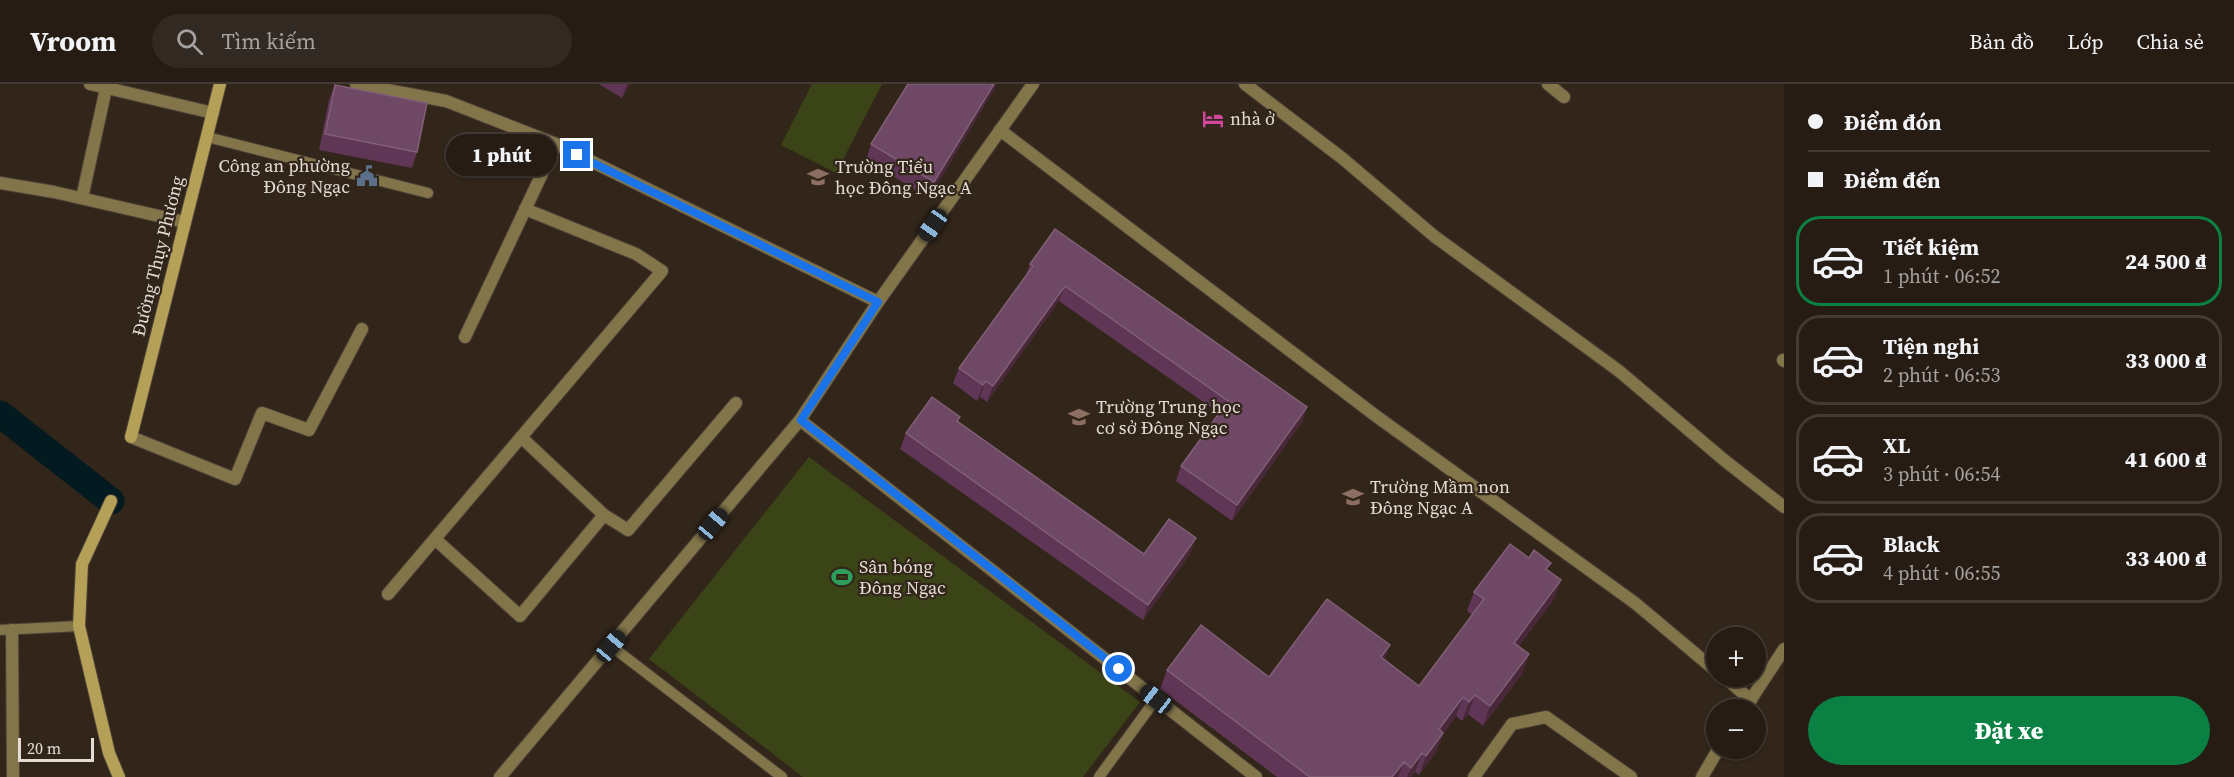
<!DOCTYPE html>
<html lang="vi">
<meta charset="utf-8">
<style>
body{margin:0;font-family:"Source Serif 4",serif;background:#322922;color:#f1f3f6;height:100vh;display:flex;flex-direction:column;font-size:22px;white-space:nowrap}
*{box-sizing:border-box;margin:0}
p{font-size:20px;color:#a4a1a0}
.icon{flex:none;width:33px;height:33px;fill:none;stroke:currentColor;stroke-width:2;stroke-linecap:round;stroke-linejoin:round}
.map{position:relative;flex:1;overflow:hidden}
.sheet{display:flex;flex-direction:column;background:#261c14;width:450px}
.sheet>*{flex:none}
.hud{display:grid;align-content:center;height:132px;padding:0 24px;background:#261c14}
.fabs{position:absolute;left:1706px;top:543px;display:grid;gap:12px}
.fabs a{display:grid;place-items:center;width:60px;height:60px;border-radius:50%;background:#261c14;box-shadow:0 2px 4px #0004,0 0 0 2px #423a34;font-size:30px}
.scale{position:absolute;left:18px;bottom:15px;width:76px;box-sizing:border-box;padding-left:6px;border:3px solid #e5dcd5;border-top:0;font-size:16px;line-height:21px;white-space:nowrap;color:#e5dcd5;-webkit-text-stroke:4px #32251a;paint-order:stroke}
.end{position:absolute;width:27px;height:27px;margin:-14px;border:8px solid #1a73e8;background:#fff;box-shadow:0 0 0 3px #fff}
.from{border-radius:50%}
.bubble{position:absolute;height:42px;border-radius:21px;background:#261c14;box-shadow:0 2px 4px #0004,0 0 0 2px #423a34;font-size:20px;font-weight:800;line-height:42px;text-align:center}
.car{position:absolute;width:18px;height:36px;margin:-18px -9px;border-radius:8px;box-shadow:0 0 4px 2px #0007;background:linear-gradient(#222 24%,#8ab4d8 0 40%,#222 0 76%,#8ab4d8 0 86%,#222 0)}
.hud b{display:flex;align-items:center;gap:21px;height:57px;font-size:22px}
.hud b+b{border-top:2px solid #423a34}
.hud i{width:15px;height:15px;background:#f1f3f6}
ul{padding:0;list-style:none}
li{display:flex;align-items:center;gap:18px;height:90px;margin:0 12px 9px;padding:0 12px;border:3px solid #423a34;border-radius:24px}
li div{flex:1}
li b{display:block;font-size:22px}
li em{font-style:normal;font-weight:800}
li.selected{border-color:#0b8043}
li>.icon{width:54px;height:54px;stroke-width:1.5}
.button{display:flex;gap:12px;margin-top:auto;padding:12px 24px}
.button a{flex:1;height:69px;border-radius:36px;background:#0b8043;color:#fff;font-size:24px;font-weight:800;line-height:69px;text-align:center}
header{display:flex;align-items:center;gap:36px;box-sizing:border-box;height:84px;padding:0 30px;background:#261c14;border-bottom:2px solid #423a34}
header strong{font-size:28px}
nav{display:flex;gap:33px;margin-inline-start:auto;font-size:21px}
.search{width:420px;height:54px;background:#322922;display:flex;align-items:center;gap:15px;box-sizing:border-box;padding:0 21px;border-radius:33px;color:#a4a1a0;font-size:22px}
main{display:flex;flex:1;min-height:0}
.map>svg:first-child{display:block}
.green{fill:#3b4417}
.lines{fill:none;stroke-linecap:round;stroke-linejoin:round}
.canal{stroke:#031a21;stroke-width:27}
.service-casing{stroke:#4f4238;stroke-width:12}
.minor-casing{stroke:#4f4238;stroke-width:14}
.secondary-casing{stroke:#4f4238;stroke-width:14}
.service{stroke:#827549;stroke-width:10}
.minor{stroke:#827549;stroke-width:12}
.secondary{stroke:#b5a057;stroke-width:12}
.wall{fill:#603657}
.shaded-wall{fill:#482839}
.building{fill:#6e4864;stroke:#815f76;stroke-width:1.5}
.route{stroke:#1a73e8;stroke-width:8}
.labels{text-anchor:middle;stroke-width:4.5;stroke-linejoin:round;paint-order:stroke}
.poi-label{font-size:18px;fill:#e5dcd5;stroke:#32251a;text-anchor:start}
.street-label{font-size:18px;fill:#e5dcd5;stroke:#32251a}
</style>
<header>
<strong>Vroom</strong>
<div class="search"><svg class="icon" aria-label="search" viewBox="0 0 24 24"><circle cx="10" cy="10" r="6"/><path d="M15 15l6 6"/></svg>Tìm kiếm</div>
<nav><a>Bản đồ</a><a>Lớp</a><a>Chia sẻ</a></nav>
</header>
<main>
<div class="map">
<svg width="1784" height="693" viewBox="0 0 1784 693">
<rect width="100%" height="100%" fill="#32251a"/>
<!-- green -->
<g class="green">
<polygon points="812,0 882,0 836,89 781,61"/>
<polygon points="809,373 1140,618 1083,693 803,693 649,575"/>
</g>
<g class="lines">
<!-- canal -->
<polyline class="canal" points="0,330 111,417"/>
<defs>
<g id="service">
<polyline points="207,53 428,109"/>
<polyline points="0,546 79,542"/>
<polyline points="611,562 782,693"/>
<polyline points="1099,693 1156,615"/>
</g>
<g id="minor">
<polyline points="90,0 213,29"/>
<polyline points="356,0 446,17 556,60 878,218"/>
<polyline points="1245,0 1342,74 1434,152 1619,287 1724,376 1784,423"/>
<polyline points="1548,0 1564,13"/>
<polyline points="1000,46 1376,332 1635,519 1716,587"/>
<polyline points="0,99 54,108 185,138"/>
<polyline points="82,114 107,0"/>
<polyline points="465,253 556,60"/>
<polyline points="1783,276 1784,277"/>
<polyline points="800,336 1256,693"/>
<polyline points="131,353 235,395 262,329 309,346 362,245"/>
<polyline points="521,353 604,431"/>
<polyline points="435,455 520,532 604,431 628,446 736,319"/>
<polyline points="388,510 662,187 636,170 525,125"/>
<polyline points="12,546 13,693"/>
<polyline points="1723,592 1751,616"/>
<polyline points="1744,626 1784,565"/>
<polyline points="500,693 800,336 878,218 1033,0"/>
<polyline points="1474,693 1512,640 1546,633 1631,693"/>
<polyline points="1702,693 1719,664"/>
</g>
<g id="secondary">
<polyline points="131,353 220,0"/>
<polyline points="111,417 82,480 79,542 109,669 119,693"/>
</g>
</defs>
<!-- service casing -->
<use href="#service" class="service-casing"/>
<!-- minor casing -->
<use href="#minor" class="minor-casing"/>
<!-- secondary casing -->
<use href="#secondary" class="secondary-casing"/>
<!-- service -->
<use href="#service" class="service"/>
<!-- minor -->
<use href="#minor" class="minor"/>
<!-- secondary -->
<use href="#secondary" class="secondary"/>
</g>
<!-- wall -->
<g class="wall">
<polygon points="599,0 630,0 622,14"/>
<polygon points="908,0 996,0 993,7 929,114 866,76 871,60"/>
<polygon points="335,1 417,68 412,84 319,66 329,16"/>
<polygon points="1030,180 1307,323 1302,338 1232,437 1176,397 1181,382 1219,329 1059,217 987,318 980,313 977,317 953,299 959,284 1026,191"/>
<polygon points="960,333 958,338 1144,470 1190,470 1143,536 900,365 906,349"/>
<polygon points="1529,474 1561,496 1554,515 1519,562 1529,570 1522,590 1483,642 1468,630 1462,637 1456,632 1443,650 1436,668 1419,691 1415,688 1411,693 1277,693 1160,605 1167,586 1269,593 1384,576 1419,602 1472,531 1467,527 1474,508"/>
</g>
<!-- shaded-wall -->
<g class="shaded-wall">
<polygon points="627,0 630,0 622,14"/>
<polygon points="994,0 996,0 993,7 929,114 934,98"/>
<polygon points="1065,202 1059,217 987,318 993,302"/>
<polygon points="986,297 980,313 977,317 983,301"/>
<polygon points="1307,323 1302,338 1232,437 1237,421"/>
<polygon points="1196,454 1190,470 1143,536 1148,521"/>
<polygon points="1561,496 1554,515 1507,578 1514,559"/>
<polygon points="1390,561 1383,580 1381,573"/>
<polygon points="1529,570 1522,590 1483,642 1490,622"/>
<polygon points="1475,611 1468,630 1462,637 1469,618"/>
<polygon points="1463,613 1456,632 1443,650 1436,668 1419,691 1426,672 1439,645"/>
<polygon points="1422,669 1415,688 1411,693 1407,693 1411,684"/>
<polygon points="1404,678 1398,693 1392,693"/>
</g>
<!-- building -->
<g class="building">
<polygon points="908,0 994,0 934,98 871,60"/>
<polygon points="335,1 427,19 417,68 325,50"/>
<polygon points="1055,145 1307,323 1237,421 1181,382 1228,317 1065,202 993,302 986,297 983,301 959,284 1033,182 1030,180"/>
<polygon points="932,313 960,333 957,337 1144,470 1169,435 1196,454 1148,521 906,349"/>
<polygon points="1510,460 1529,474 1534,466 1551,479 1546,485 1561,496 1514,559 1529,570 1490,622 1475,611 1469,618 1463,613 1439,645 1443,649 1426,672 1422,669 1411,684 1404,678 1392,693 1310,693 1167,586 1201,541 1269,593 1327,515 1390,561 1381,573 1419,602 1484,515 1474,508"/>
</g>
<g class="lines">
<!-- route -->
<polyline class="route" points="577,71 878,218 801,336 1119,585"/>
</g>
<!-- icons -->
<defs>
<symbol id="hotel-bare" viewBox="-9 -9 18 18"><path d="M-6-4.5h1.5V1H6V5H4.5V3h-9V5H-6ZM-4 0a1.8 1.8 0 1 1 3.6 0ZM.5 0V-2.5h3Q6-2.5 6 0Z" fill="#d1479c" stroke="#32251a" stroke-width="2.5" paint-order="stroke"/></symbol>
<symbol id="civic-bare" viewBox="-9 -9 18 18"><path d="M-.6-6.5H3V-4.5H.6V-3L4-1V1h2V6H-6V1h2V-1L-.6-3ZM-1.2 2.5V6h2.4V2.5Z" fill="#5c6f8a" stroke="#32251a" stroke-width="2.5" paint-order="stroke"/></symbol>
<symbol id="school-bare" viewBox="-9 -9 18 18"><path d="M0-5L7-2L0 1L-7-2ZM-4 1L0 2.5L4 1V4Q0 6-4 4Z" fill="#8d6e63" stroke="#32251a" stroke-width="2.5" paint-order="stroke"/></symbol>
<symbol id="stadium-bare" viewBox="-9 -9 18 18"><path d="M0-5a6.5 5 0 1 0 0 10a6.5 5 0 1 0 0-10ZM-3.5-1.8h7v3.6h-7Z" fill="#2e9e5b" stroke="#32251a" stroke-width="2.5" paint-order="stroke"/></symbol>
</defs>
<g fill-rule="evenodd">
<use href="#hotel-bare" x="1198" y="20" width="30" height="30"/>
<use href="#civic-bare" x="352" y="77" width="30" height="30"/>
<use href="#school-bare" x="803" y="78" width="30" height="30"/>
<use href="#school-bare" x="1064" y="318" width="30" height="30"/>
<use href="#school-bare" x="1338" y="398" width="30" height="30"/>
<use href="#stadium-bare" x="827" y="478" width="30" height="30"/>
</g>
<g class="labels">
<!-- poi labels -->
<g class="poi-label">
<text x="1230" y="41">nhà ở</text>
<text x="350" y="88" text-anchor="end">Công an phường<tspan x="350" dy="21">Đông Ngạc</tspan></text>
<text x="835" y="89">Trường Tiểu<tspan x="835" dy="21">học Đông Ngạc A</tspan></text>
<text x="1096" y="329">Trường Trung học<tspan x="1096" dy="21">cơ sở Đông Ngạc</tspan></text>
<text x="1370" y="409">Trường Mầm non<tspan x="1370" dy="21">Đông Ngạc A</tspan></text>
<text x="859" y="489">Sân bóng<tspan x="859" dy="21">Đông Ngạc</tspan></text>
</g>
<!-- street labels -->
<g class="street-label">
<text transform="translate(158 172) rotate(-76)" y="6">Đường Thụy Phương</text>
</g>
</g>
</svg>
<div class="fabs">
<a>+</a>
<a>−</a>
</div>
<div class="scale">20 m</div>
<i class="end from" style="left:1119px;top:585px"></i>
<i class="end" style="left:577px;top:71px"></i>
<div class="bubble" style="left:446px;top:50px;width:111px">1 phút</div>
<i class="car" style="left:933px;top:141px;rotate:215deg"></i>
<i class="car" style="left:713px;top:440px;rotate:40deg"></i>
<i class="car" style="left:611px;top:562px;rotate:40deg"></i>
<i class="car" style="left:1156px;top:615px;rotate:308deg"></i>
</div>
<section class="sheet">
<div class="hud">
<b><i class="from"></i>Điểm đón</b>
<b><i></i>Điểm đến</b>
</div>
<ul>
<li class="selected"><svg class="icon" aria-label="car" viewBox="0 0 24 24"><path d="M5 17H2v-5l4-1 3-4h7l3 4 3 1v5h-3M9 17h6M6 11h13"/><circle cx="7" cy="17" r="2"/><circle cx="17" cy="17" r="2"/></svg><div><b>Tiết kiệm</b><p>1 phút · 06:52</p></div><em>24 500 ₫</em></li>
<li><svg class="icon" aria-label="car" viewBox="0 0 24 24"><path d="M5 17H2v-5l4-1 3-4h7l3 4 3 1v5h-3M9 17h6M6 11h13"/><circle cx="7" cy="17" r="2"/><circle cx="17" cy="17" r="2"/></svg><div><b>Tiện nghi</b><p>2 phút · 06:53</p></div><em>33 000 ₫</em></li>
<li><svg class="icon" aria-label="car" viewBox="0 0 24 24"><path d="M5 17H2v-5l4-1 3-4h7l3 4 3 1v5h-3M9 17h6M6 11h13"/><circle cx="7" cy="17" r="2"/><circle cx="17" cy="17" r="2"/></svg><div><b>XL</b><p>3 phút · 06:54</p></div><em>41 600 ₫</em></li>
<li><svg class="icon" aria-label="car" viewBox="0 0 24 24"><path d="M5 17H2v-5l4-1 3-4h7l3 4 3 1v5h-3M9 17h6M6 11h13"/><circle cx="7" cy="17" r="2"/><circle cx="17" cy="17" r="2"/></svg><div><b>Black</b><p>4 phút · 06:55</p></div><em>33 400 ₫</em></li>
</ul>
<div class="button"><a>Đặt xe</a></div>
</section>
</main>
